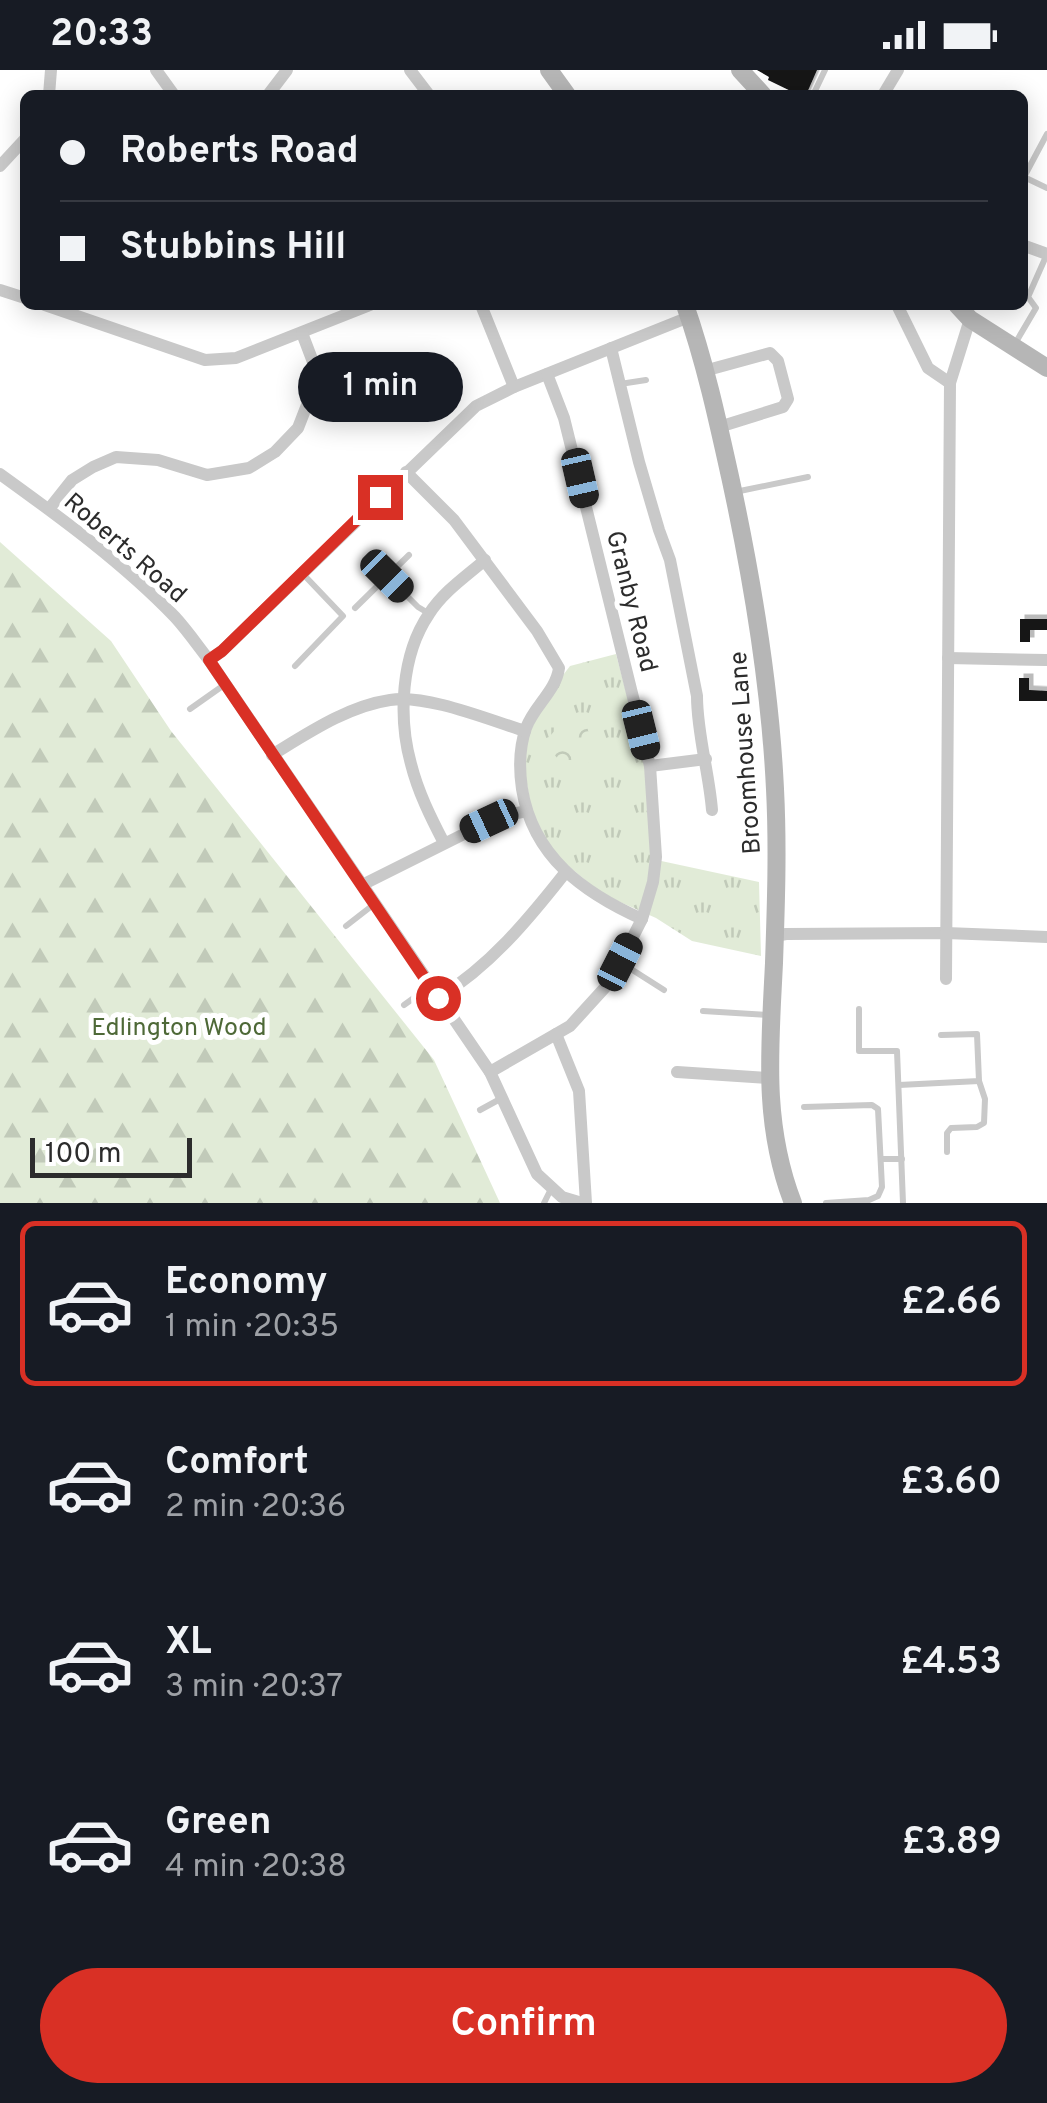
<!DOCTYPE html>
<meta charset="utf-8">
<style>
body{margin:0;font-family:Overpass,sans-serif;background:#242831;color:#f1f3f6;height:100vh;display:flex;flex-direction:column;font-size:38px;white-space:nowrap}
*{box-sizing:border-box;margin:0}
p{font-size:32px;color:#9ea1a6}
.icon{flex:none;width:55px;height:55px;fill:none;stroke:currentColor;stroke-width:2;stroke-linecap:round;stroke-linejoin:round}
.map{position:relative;height:1133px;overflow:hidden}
.drawer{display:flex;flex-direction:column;background:#171b24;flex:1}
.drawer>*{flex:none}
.guide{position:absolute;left:20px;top:20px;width:1008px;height:220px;border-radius:15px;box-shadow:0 5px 25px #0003;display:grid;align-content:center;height:220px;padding:0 40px;background:#171b24}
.scale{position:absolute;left:30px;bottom:25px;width:162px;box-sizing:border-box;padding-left:10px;border:5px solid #2c2c2c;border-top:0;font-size:28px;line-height:35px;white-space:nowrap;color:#2c2c2c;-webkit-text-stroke:8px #fff;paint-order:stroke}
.end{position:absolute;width:45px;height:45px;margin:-22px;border:12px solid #d93025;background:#fff;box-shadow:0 0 0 5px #fff}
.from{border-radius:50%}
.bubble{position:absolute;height:70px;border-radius:35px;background:#171b24;box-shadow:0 5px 25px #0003;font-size:32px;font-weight:600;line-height:70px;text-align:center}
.car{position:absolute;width:30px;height:60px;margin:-30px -15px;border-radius:12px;box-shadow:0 0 8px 2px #0007;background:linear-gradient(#222 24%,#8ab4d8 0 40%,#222 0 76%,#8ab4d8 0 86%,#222 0)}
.guide b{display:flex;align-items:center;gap:35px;height:95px;font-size:38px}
.guide b+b{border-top:2px solid #363941}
.guide i{width:25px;height:25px;background:#f1f3f6}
ul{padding:18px 0 0;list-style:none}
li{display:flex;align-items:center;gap:30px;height:165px;margin:0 20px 15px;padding:0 20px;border:5px solid transparent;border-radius:15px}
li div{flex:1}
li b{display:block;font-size:38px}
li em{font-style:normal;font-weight:600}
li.current{border-color:#d93025}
li>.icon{width:90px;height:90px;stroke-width:1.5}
.cta{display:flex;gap:20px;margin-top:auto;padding:20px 40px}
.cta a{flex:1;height:115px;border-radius:60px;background:#d93025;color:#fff;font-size:40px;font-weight:600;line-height:115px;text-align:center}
.status{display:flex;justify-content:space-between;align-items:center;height:70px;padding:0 50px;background:#171b24;direction:ltr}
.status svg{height:28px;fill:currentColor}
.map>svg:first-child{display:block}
.grass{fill:url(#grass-tufts)}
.forest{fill:url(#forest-firs)}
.park{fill:url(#park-crowns)}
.building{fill:#131313;filter:url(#shadow)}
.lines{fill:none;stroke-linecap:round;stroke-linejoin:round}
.lane{stroke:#c9c9c9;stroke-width:6}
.street{stroke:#c9c9c9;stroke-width:12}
.secondary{stroke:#b6b6b6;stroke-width:18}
.route{stroke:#d93025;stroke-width:12}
.labels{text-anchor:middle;stroke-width:10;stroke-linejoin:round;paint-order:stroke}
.street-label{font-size:25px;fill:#2c2c2c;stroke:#fff}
.park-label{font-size:25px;fill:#4e6937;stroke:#fff}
</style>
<div class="status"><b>20:33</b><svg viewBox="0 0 49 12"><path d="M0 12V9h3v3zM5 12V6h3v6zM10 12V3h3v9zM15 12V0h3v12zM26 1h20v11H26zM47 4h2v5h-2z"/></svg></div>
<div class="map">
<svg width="1047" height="1133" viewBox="0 0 1047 1133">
<defs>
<pattern id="grass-tufts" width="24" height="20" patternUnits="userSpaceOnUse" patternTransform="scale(2.5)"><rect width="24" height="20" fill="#e1ebd7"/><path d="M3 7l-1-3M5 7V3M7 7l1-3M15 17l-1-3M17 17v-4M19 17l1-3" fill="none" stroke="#c1cab9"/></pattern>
<pattern id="forest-firs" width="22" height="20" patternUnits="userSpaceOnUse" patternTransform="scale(2.5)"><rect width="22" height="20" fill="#e1ebd7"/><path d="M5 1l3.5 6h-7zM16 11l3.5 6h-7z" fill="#c1cab9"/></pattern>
<pattern id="park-crowns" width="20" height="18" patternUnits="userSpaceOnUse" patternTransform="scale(2.5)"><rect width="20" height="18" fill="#e1ebd7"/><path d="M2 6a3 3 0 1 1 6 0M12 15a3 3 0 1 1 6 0" fill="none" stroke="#c1cab9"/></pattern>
<filter id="shadow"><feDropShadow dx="4.5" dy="-4.5" stdDeviation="0" flood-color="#0004"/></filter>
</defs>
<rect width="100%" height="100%" fill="#fff"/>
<!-- grass -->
<polygon class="grass" points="616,584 646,697 652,789 759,812 761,886 692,871 656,848 602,824 554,784 532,743 522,685 531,647 570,596"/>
<!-- forest -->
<polygon class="forest" points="0,472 111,571 171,661 434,990 500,1133 0,1133"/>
<!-- park -->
<polygon class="park" points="587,656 595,690 580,697 563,695 553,683 550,666 557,658"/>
<!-- building -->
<g class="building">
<polygon points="757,0 817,0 806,25 799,25 768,10 769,7"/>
<polygon points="1020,549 1047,549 1047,560 1030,560 1030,572 1020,572"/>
<polygon points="1019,608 1029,608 1029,620 1047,621 1047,631 1019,631"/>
</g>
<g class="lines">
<!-- lane -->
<g class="lane">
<polyline points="813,25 825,0"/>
<polyline points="1047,64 1024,107 1047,118"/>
<polyline points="1016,272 1036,238 1028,227 1047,184"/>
<polyline points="620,314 646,310"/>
<polyline points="735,422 808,407"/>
<polyline points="387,506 418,537 428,543"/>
<polyline points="355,538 409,485"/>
<polyline points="295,596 343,546 303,504"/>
<polyline points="190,639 224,615"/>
<polyline points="346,856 373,835"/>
<polyline points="620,892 664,920"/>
<polyline points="404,935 429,917"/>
<polyline points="859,939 859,981 897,981 903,1133"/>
<polyline points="703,941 770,945"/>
<polyline points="899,1015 979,1011 977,964 941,965"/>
<polyline points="804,1037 872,1035 878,1039 882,1117 878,1126 869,1130 826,1133"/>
<polyline points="480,1040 502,1028"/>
<polyline points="947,1082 947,1063 951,1058 977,1057 984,1053 985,1029 979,1011"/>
<polyline points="881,1089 902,1089"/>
<polyline points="544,1133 551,1119"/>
</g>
<!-- street -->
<g class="street">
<polyline points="156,0 174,25"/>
<polyline points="410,0 429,25"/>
<polyline points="49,25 51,0"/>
<polyline points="268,25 287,0"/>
<polyline points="883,25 898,0"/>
<polyline points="0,96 25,69"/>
<polyline points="1022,175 1047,184"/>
<polyline points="0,220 25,228"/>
<polyline points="45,235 205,290 236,288 370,235"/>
<polyline points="481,235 514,317"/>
<polyline points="897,235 928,298 950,313"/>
<path d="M611,278L639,392L659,460L670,490L697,626C697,664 709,702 712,740"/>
<polyline points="704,301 770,283 778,291 788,329 783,337 719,357"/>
<path d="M406,402L454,450L537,561L559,598C556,621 534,636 526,658C519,678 519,699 522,719C533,787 584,823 642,849"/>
<path d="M0,404C61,448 123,493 175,547C187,560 198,576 209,590L490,1002L537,1104L562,1127L582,1133"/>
<polyline points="49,439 72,410 93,397 116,387 158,390 207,405 249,398 275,382 298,358 312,322 313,292 302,263"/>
<polyline points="948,588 1046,590"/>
<polyline points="209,590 222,581 476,336 514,317 689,247"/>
<path d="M272,685C308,663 348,636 390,630C427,624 489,650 525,661"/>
<polyline points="650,696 706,689"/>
<path d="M444,773C431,748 418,722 411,694C398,647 401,585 429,544C443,522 465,507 485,490"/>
<polyline points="362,815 498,747 527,741"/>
<polyline points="775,866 786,864 946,863 1047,867"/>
<polyline points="946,909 950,313 970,249"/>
<path d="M438,928C490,896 528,850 565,803"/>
<polyline points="556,964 579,1021 586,1133"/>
<polyline points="490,1002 570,956 610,912 642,849 653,812 656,787 650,696 564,348 547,304"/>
<polyline points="677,1002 769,1008"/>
</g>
<!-- secondary -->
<g class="secondary">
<polyline points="549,0 567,25"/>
<polyline points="740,0 763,25"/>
<path d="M685,235C705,292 718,352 731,411C753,513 770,615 775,719C778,777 776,835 774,893C770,977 762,1053 793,1133"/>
<polyline points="957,235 970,249 1047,298"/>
</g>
</g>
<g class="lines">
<!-- route -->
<polyline class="route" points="380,427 222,581 209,590 438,928"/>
</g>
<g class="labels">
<!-- street labels -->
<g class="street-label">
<text transform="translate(126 477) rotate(41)" y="9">Roberts Road</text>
<text transform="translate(633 531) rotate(76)" y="9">Granby Road</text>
<text transform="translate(744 683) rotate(-94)" y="9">Broomhouse Lane</text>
</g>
<!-- park labels -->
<g class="park-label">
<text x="179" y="965">Edlington Wood</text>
</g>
</g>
</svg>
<div class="scale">100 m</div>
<i class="end from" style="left:438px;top:928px"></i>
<i class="end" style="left:380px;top:427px"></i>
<div class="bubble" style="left:298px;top:282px;width:165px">1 min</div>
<i class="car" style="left:580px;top:408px;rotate:167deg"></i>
<i class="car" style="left:387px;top:506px;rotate:135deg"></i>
<i class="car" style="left:641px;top:660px;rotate:166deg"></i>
<i class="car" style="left:489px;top:751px;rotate:245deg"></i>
<i class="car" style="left:620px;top:892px;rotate:27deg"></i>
<div class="guide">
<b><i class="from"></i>Roberts Road</b>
<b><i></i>Stubbins Hill</b>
</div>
</div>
<section class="drawer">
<ul>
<li class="current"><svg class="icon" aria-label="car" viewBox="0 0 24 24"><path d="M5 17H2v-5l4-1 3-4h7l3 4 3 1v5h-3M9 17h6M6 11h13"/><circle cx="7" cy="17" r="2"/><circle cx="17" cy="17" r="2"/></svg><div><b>Economy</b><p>1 min · 20:35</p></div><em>£2.66</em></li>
<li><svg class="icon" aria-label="car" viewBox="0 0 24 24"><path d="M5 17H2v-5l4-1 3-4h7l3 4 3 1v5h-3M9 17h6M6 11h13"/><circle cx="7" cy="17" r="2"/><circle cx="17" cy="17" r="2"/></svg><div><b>Comfort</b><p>2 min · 20:36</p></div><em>£3.60</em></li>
<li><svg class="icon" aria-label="car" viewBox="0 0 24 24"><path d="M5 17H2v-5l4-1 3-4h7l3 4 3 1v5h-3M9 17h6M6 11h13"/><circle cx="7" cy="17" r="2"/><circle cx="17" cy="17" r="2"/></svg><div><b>XL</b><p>3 min · 20:37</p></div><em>£4.53</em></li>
<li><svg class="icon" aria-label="car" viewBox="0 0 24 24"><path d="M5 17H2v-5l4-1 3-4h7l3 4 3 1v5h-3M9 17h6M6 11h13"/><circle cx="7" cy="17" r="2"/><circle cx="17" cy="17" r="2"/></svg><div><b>Green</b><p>4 min · 20:38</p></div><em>£3.89</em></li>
</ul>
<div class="cta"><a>Confirm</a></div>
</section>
